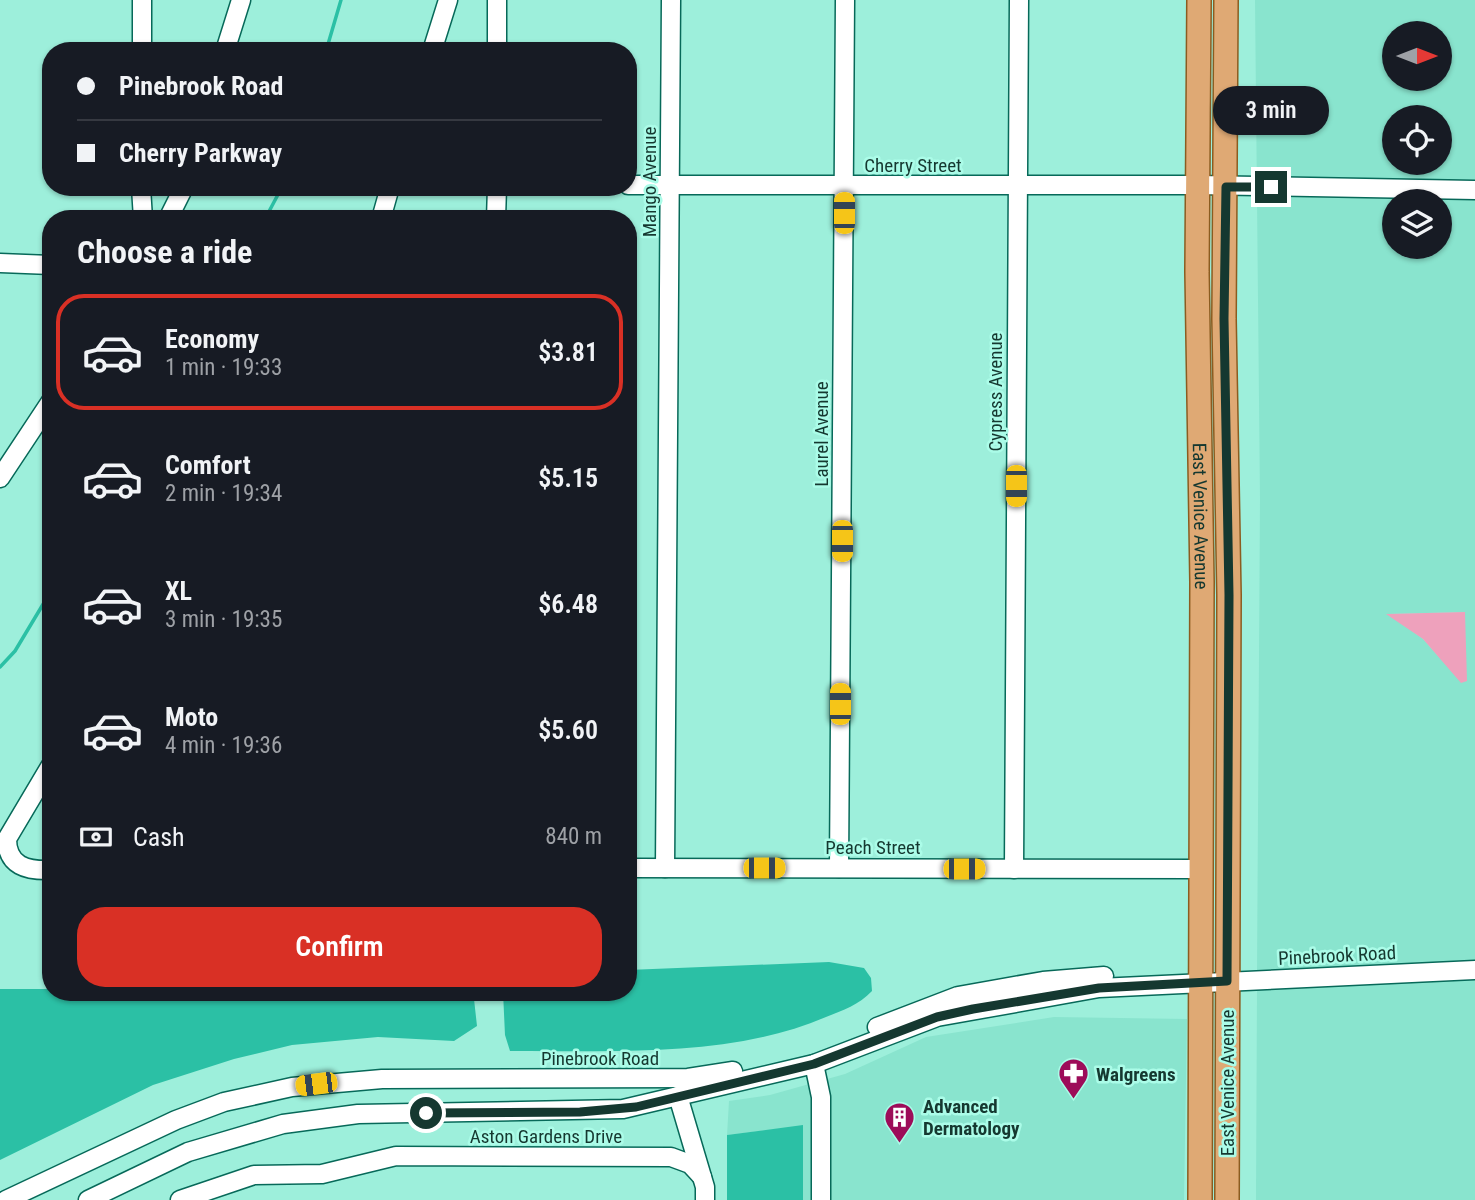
<!DOCTYPE html>
<meta charset="utf-8">
<style>
body{margin:0;font-family:"Roboto Condensed",sans-serif;background:#20242c;color:#f1f3f6;height:100vh;display:flex;flex-direction:column;font-size:26px;white-space:nowrap}
*{box-sizing:border-box;margin:0}
p{font-size:23px;color:#9ea1a6}
.icon{flex:none;width:38px;height:38px;fill:none;stroke:currentColor;stroke-width:2;stroke-linecap:round;stroke-linejoin:round}
.map{position:relative;flex:1;overflow:hidden}
.details{position:absolute;left:42px;top:210px;width:595px;height:791px;display:flex;flex-direction:column;background:#171b24;border-radius:28px;box-shadow:0 2px 5px #0004}
.details>*{flex:none}
.guide{position:absolute;left:42px;top:42px;width:595px;height:154px;border-radius:28px;box-shadow:0 2px 5px #0004;display:grid;align-content:center;height:154px;padding:0 35px;background:#171b24}
.needle{width:46px;rotate:90deg}
.buttons{position:absolute;left:1382px;top:21px;display:grid;gap:14px}
.buttons a{display:grid;place-items:center;width:70px;height:70px;border-radius:50%;background:#171b24;box-shadow:0 2px 5px #0004;font-size:35px}
.end{position:absolute;width:32px;height:32px;margin:-16px;border:9px solid #153830;background:#fff;box-shadow:0 0 0 4px #fff}
.from{border-radius:50%}
.bubble{position:absolute;height:49px;border-radius:24px;background:#171b24;box-shadow:0 2px 5px #0004;font-size:23px;font-weight:600;line-height:49px;text-align:center}
.car{position:absolute;width:21px;height:42px;margin:-21px -10px;border-radius:9px;box-shadow:0 0 5px 2px #0007;background:linear-gradient(#f5c518 24%,#345 0 40%,#f5c518 0 76%,#345 0 86%,#f5c518 0)}
.guide b{display:flex;align-items:center;gap:24px;height:66px;font-size:26px}
.guide b+b{border-top:2px solid #363941}
.guide i{width:18px;height:18px;background:#f1f3f6}
ul{padding:0;list-style:none}
li{display:flex;align-items:center;gap:21px;height:116px;margin:0 14px 10px;padding:0 21px;border:4px solid transparent;border-radius:28px}
li div{flex:1}
li b{display:block;font-size:26px}
li em{font-style:normal;font-weight:600}
li.on{border-color:#d93025}
li>.icon{width:63px;height:63px;stroke-width:1.5}
h2{padding:0 35px;font-size:32px;line-height:84px}
.pay{display:flex;align-items:center;gap:18px;height:77px;padding:0 35px;font-size:26px}
.pay p{margin-inline-start:auto}
.primary-button{display:flex;gap:14px;margin-top:auto;padding:14px 35px}
.primary-button a{flex:1;height:80px;border-radius:28px;background:#d93025;color:#fff;font-size:28px;font-weight:600;line-height:80px;text-align:center}
.map>svg:first-child{display:block}
.built{fill:#89e4ce;fill-rule:evenodd}
.green{fill:#eea1bc}
.water{fill:#2bc0a5}
.lines{fill:none;stroke-linecap:round;stroke-linejoin:round}
.stream{stroke:#2bc0a5;stroke-width:3.5}
.minor-casing{stroke:#076959;stroke-width:21}
.major-casing{stroke:#8b5c20;stroke-width:26}
.minor{stroke:#fff;stroke-width:18}
.major{stroke:#dfa974;stroke-width:23}
.route{stroke:#153830;stroke-width:9}
.labels{text-anchor:middle;stroke-width:5;stroke-linejoin:round;paint-order:stroke}
.street-label{font-size:19px;fill:#153830;stroke:#abfce8}
.poi-label{font-size:19px;font-weight:bold;fill:#153830;stroke:#abfce8;text-anchor:start}
</style>
<div class="map">
<svg width="1475" height="1200" viewBox="0 0 1475 1200">
<rect width="100%" height="100%" fill="#9defdb"/>
<!-- built -->
<g class="built">
<path d="M1255,0H1475V963L1257,973L1260,499ZM1395,33H1440V79H1395ZM1395,117H1440V163H1395ZM1395,201H1440V247H1395ZM1465,612L1461,682L1423,639L1388,614Z"/>
<polygon points="1475,977 1475,1200 1256,1200 1257,987"/>
<polygon points="1054,1017 1187,1019 1184,1200 803,1200 803,1126 727,1135 729,1101 770,1095 845,1074 926,1037"/>
</g>
<!-- green -->
<polygon class="green" points="1465,612 1467,681 1461,683 1423,639 1386,614"/>
<!-- water -->
<g class="water">
<path d="M829,962L864,968L871,978L872,991C859,1005 843,1010 826,1017C727,1059 616,1050 510,1051L505,1035L503,992H628V970Z"/>
<polygon points="0,989 51,989 51,992 453,993 474,999 477,1026 454,1041 378,1037 292,1045 234,1059 153,1085 0,1160"/>
<polygon points="803,1125 803,1200 727,1200 727,1135"/>
</g>
<g class="lines">
<!-- stream -->
<g class="stream">
<polyline points="326,51 341,0"/>
<polyline points="265,219 282,187"/>
<polyline points="0,667 15,651 51,591"/>
</g>
<defs>
<g id="minor">
<polyline points="142,51 142,0"/>
<polyline points="225,51 241,0"/>
<polyline points="432,51 448,0"/>
<polyline points="497,51 497,0"/>
<polyline points="628,185 1197,185 1475,190"/>
<polyline points="141,187 143,219"/>
<polyline points="168,219 184,187"/>
<polyline points="381,219 390,187"/>
<polyline points="496,219 497,187"/>
<polyline points="0,263 51,265"/>
<polyline points="0,478 51,401"/>
<path d="M51,765L7,839C7,866 27,871 51,870"/>
<polyline points="628,868 1202,869"/>
<polyline points="665,868 671,0"/>
<polyline points="839,868 845,0"/>
<polyline points="1014,869 1019,0"/>
<polyline points="877,1027 958,996 1043,981 1104,976"/>
<polyline points="814,1064 821,1097 821,1200"/>
<polyline points="678,1096 705,1187 705,1200"/>
<polyline points="6,1200 176,1120 224,1102 292,1087 382,1079 688,1078 733,1071"/>
<polyline points="88,1200 188,1152 283,1124 358,1114 623,1109 814,1064 937,1017 1099,988 1475,970"/>
<polyline points="180,1200 254,1175 322,1174 396,1156 671,1157 690,1164 702,1177"/>
</g>
<g id="major">
<path id="s1" d="M1199,0L1197,272L1202,582L1200,1200"/>
<polyline points="1226,0 1224,319 1229,595 1227,1200"/>
</g>
</defs>
<!-- minor casing -->
<use href="#minor" class="minor-casing"/>
<!-- major casing -->
<use href="#major" class="major-casing"/>
<!-- minor -->
<use href="#minor" class="minor"/>
<!-- major -->
<use href="#major" class="major"/>
</g>
<g class="lines">
<!-- route -->
<polyline class="route" points="426,1113 580,1112 636,1107 814,1064 937,1017 973,1009 1099,988 1227,981 1229,595 1224,319 1226,187 1271,187"/>
</g>
<!-- icons -->
<defs>
<symbol id="pharmacy-pin" viewBox="-11 -11 22 30"><path d="M0 17L-7.5 6A9.5 9.5 0 1 1 7.5 6Z" fill="#9d0c59" stroke="#abfce8"/><path d="M-2-6h4v4h4v4h-4v4h-4v-4h-4v-4h4Z" fill="#fff"/></symbol>
<symbol id="building-pin" viewBox="-11 -11 22 30"><path d="M0 17L-7.5 6A9.5 9.5 0 1 1 7.5 6Z" fill="#9d0c59" stroke="#abfce8"/><path d="M-4-6H4V6H1V3H-1V6H-4ZM-2.5-4.3h1.7v1.8h-1.7ZM.8-4.3h1.7v1.8H.8ZM-2.5-1h1.7V.8h-1.7ZM.8-1h1.7V.8H.8Z" fill="#fff"/></symbol>
</defs>
<g fill-rule="evenodd">
<use href="#pharmacy-pin" x="1056" y="1056" width="35" height="47"/>
<use href="#building-pin" x="882" y="1100" width="35" height="47"/>
</g>
<g class="labels">
<!-- street labels -->
<g class="street-label">
<text x="913" y="172">Cherry Street</text>
<text transform="translate(649 182) rotate(-90)" y="7">Mango Avenue</text>
<text transform="translate(995 392) rotate(-90)" y="7">Cypress Avenue</text>
<text transform="translate(821 434) rotate(-90)" y="7">Laurel Avenue</text>
<text dy="7" stroke="none"><textPath href="#s1" startOffset="516">East Venice Avenue</textPath></text>
<text x="873" y="854">Peach Street</text>
<text transform="translate(1337 955) rotate(-3)" y="7">Pinebrook Road</text>
<text x="600" y="1065">Pinebrook Road</text>
<text transform="translate(1227 1083) rotate(-90)" y="7">East Venice Avenue</text>
<text x="546" y="1143">Aston Gardens Drive</text>
</g>
<!-- poi labels -->
<g class="poi-label">
<text x="1096" y="1081">Walgreens</text>
<text x="923" y="1113">Advanced<tspan x="923" dy="22">Dermatology</tspan></text>
</g>
</g>
</svg>
<div class="buttons">
<a><svg class="needle" viewBox="-14 -14 28 28"><path d="M0-13l5 13h-10z" fill="#e53935"/><path d="M0 13l5-13h-10z" fill="#9ea1a6"/></svg></a>
<a><svg class="icon" aria-label="locate" viewBox="0 0 24 24"><circle cx="12" cy="12" r="6"/><path d="M12 2v4M12 18v4M2 12h4M18 12h4"/></svg></a>
<a><svg class="icon" aria-label="layers" viewBox="0 0 24 24"><path d="M12 4l9 5-9 5-9-5zM3 14l9 5 9-5"/></svg></a>
</div>
<i class="end from" style="left:426px;top:1113px"></i>
<i class="end" style="left:1271px;top:187px"></i>
<div class="bubble" style="left:1213px;top:86px;width:116px">3 min</div>
<i class="car" style="left:844px;top:213px;rotate:0deg"></i>
<i class="car" style="left:1016px;top:486px;rotate:180deg"></i>
<i class="car" style="left:842px;top:541px;rotate:180deg"></i>
<i class="car" style="left:840px;top:704px;rotate:0deg"></i>
<i class="car" style="left:764px;top:868px;rotate:90deg"></i>
<i class="car" style="left:964px;top:869px;rotate:90deg"></i>
<i class="car" style="left:316px;top:1084px;rotate:263deg"></i>
<div class="guide">
<b><i class="from"></i>Pinebrook Road</b>
<b><i></i>Cherry Parkway</b>
</div>
<section class="details">
<h2>Choose a ride</h2>
<ul>
<li class="on"><svg class="icon" aria-label="car" viewBox="0 0 24 24"><path d="M5 17H2v-5l4-1 3-4h7l3 4 3 1v5h-3M9 17h6M6 11h13"/><circle cx="7" cy="17" r="2"/><circle cx="17" cy="17" r="2"/></svg><div><b>Economy</b><p>1 min · 19:33</p></div><em>$3.81</em></li>
<li><svg class="icon" aria-label="car" viewBox="0 0 24 24"><path d="M5 17H2v-5l4-1 3-4h7l3 4 3 1v5h-3M9 17h6M6 11h13"/><circle cx="7" cy="17" r="2"/><circle cx="17" cy="17" r="2"/></svg><div><b>Comfort</b><p>2 min · 19:34</p></div><em>$5.15</em></li>
<li><svg class="icon" aria-label="car" viewBox="0 0 24 24"><path d="M5 17H2v-5l4-1 3-4h7l3 4 3 1v5h-3M9 17h6M6 11h13"/><circle cx="7" cy="17" r="2"/><circle cx="17" cy="17" r="2"/></svg><div><b>XL</b><p>3 min · 19:35</p></div><em>$6.48</em></li>
<li><svg class="icon" aria-label="car" viewBox="0 0 24 24"><path d="M5 17H2v-5l4-1 3-4h7l3 4 3 1v5h-3M9 17h6M6 11h13"/><circle cx="7" cy="17" r="2"/><circle cx="17" cy="17" r="2"/></svg><div><b>Moto</b><p>4 min · 19:36</p></div><em>$5.60</em></li>
</ul>
<div class="pay"><svg class="icon" aria-label="cash" viewBox="0 0 24 24"><path d="M3 7h18v10H3z"/><circle cx="12" cy="12" r="2"/></svg>Cash<p>840 m</p></div>
<div class="primary-button"><a>Confirm</a></div>
</section>
</div>
